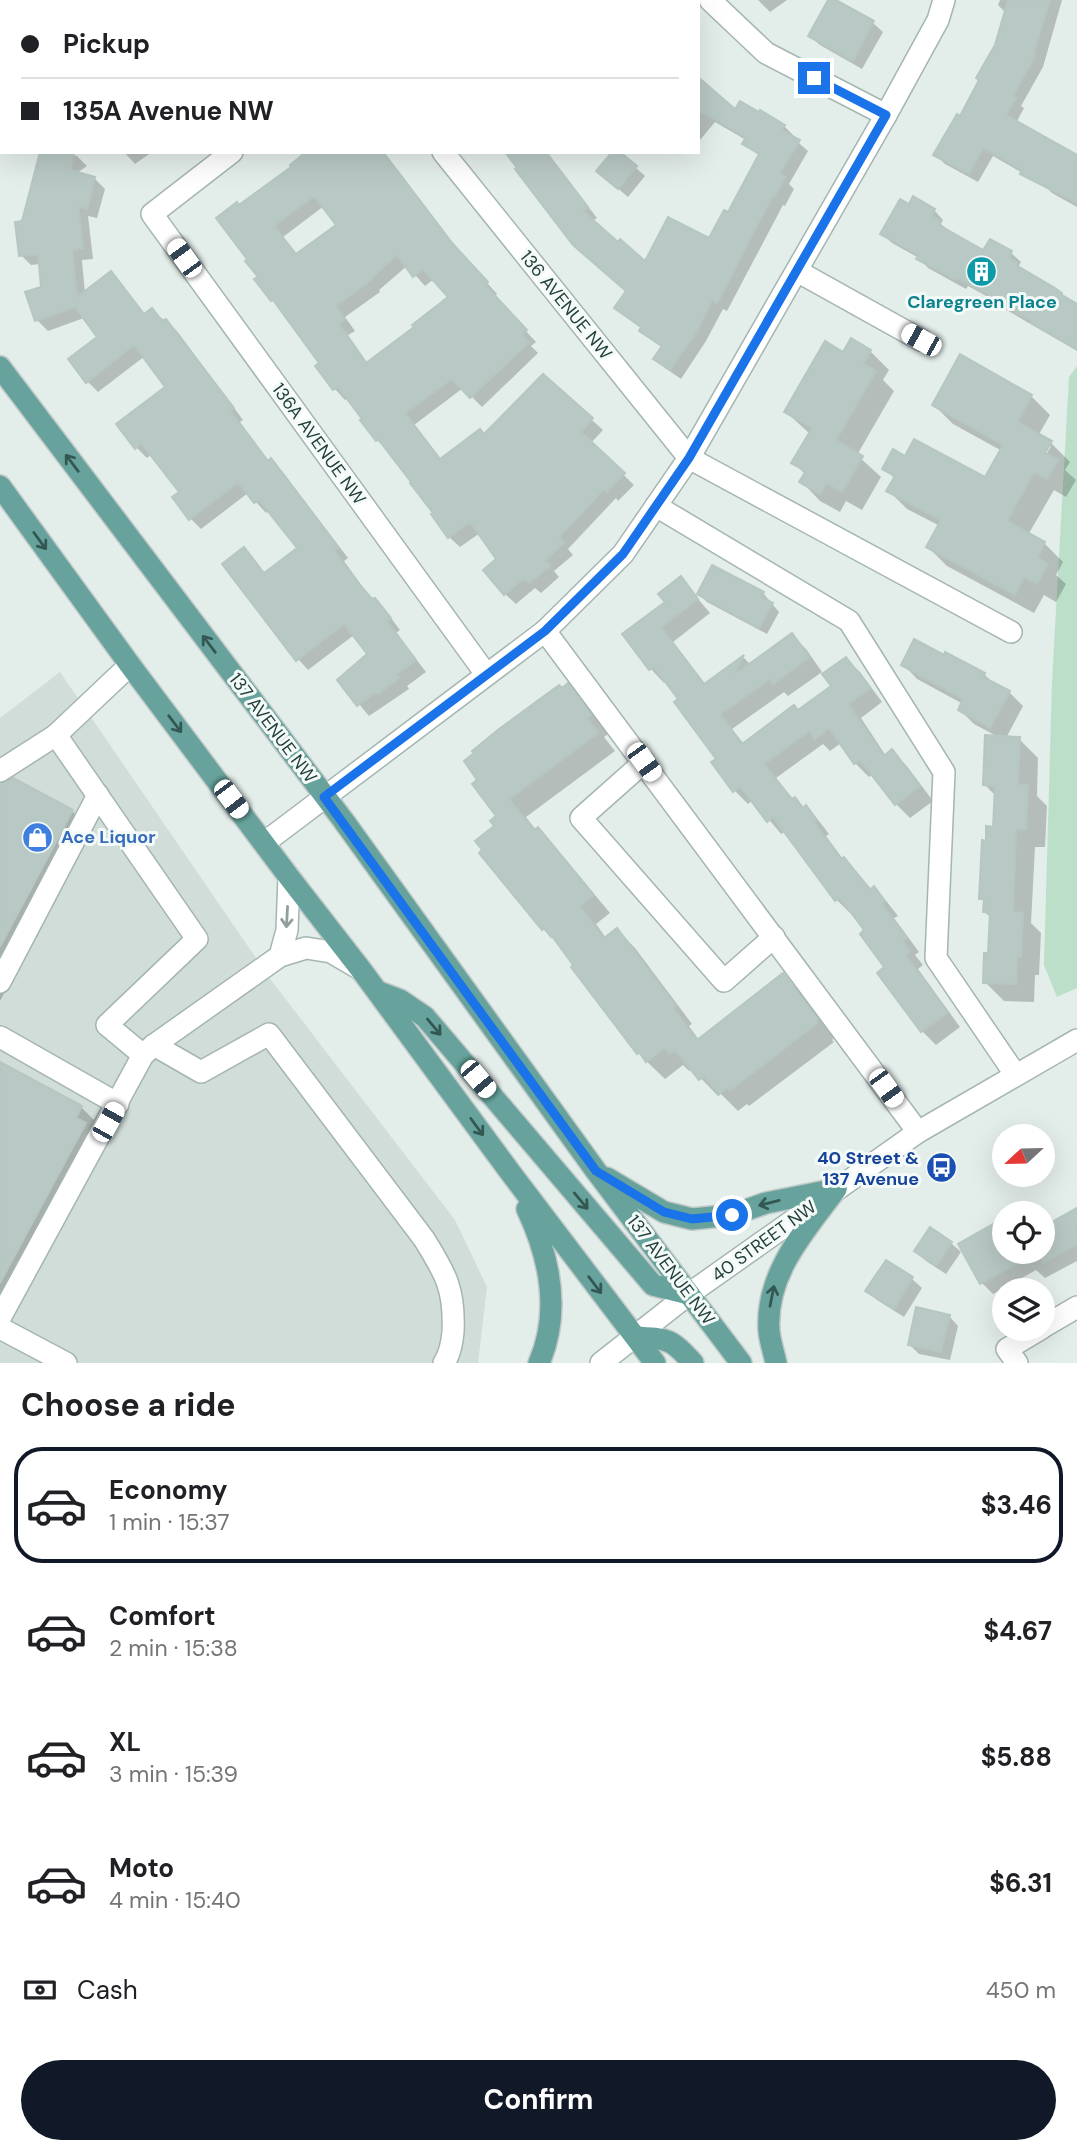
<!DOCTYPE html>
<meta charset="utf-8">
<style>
body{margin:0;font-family:"DM Sans",sans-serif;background:#f2f2f2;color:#202124;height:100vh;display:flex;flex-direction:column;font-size:26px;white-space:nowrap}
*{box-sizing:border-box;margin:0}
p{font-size:23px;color:#757577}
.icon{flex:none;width:38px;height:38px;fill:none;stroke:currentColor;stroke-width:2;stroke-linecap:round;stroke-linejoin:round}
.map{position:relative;height:1363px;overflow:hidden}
.side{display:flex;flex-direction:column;background:#fff;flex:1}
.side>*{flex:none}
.hud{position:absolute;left:0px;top:0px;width:700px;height:154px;box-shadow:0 7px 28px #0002;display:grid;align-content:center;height:154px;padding:0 21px;background:#fff}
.needle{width:46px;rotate:248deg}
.fabs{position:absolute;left:992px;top:1124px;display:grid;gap:14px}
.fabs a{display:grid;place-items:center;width:63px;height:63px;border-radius:50%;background:#fff;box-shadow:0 7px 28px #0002;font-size:35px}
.end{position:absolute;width:32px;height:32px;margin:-16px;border:9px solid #1a73e8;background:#fff;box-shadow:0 0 0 4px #fff}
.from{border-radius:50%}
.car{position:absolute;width:21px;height:42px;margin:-21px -10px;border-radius:9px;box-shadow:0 0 5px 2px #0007;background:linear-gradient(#fff 24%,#345 0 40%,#fff 0 76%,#345 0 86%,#fff 0)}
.hud b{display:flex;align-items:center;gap:24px;height:66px;font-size:26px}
.hud b+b{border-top:2px solid #e0e0e0}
.hud i{width:18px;height:18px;background:#202124}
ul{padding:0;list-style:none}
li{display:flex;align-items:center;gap:21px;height:116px;margin:0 14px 10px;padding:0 7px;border:4px solid transparent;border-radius:28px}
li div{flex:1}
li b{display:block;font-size:26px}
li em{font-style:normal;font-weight:700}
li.current{border-color:#111827}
li>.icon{width:63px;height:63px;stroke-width:1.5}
h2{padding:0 21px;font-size:32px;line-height:84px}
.pay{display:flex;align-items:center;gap:18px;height:77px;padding:0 21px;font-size:26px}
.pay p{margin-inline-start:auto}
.action{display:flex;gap:14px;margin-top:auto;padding:14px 21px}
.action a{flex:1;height:80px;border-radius:42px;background:#111827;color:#fff;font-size:28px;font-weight:700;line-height:80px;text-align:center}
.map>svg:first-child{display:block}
.built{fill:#d1ddd9}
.green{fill:#bcdfca}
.shadow{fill:#0003;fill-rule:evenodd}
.building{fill:#b8c8c4;stroke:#b6c7c2;stroke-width:2;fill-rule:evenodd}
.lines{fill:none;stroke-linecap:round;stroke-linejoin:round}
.minor-casing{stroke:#a5b5b2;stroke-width:24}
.major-casing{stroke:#c1c9c8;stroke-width:24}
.minor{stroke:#fff;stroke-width:21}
.major{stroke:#67a39c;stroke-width:21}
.oneway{stroke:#335853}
.oneway2{stroke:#909f9d}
.route{stroke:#1a73e8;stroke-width:9}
.labels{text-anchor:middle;stroke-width:6;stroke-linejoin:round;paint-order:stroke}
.culture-label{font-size:18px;font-weight:bold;fill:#0d838f;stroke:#f4faf8}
.street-label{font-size:18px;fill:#223f3b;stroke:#f4faf8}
.shop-label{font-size:18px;font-weight:bold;fill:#366cbe;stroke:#f4faf8;text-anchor:start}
.transit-label{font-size:18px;font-weight:bold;fill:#164399;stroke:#f4faf8;text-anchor:end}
</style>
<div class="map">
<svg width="1077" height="1363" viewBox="0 0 1077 1363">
<rect width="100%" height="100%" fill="#e3edea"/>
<!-- built -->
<polygon class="built" points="60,672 271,980 455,1220 487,1287 478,1363 0,1363 0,718"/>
<!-- green -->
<polygon class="green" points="1077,366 1077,988 1057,997 1044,965 1052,682 1069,377"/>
<!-- shadow -->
<g class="shadow">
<polygon points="47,0 158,0 159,2 45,2"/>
<polygon points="276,0 327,0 328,2 277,2"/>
<polygon points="384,0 531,0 529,2 385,2"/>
<polygon points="575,0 630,0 629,2 577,2"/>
<polygon points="758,0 787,0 770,12"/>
<polygon points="830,0 873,23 883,32 862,69 820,45 810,36"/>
<polygon points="1000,0 1062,0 1043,67 1021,106 1024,108 1016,123 1077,157 1077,167 1038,182 993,156 978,182 945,164 936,155 961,119 996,45 1006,13 998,5"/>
<rect x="0" y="36" width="2" height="58"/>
<polygon points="698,90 735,112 784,126 794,136 793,138 808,151 789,184 794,189 785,206 783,205 727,311 723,309 706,341 681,379 665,368 656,359 663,348 651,340 641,330 642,329 616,308 634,295 546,152 597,218 592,221 645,264 709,241 728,215 760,156 744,143 746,140 715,122 700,140 698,138"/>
<polygon points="63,152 77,156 87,166 77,173 94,178 105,189 97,218 88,216 93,259 82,260 85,293 111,274 145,315 152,310 177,331 243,420 240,422 266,458 282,471 348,558 344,561 370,597 385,610 400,630 396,633 426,672 407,686 409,689 369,716 339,680 370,654 354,635 308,670 298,659 244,550 265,574 299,548 269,510 266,513 248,493 201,529 191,519 182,492 152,454 147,458 136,447 167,387 145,356 98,392 87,381 100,337 84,318 48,331 37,320 43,288 41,264 31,265 21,255 24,223"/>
<polygon points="124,152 152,152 135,164"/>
<path d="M389,163L400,173L463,256L497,294L494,297L536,342L531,346L538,353L482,407L463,388L414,425L442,461L484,436L543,376L603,430L591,443L634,485L618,501L616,498L568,549L573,555L554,571L559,577L541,593L535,588L516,604L505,594L498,559L480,533L460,547L449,537L436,514L388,450L377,440L348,398L345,400L335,389L317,366L322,363L283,311L272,300L260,278L240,207ZM324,206L338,226L297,255L283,237ZM407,266L425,286L434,279L451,297L368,364L348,335L355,331L345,317L380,292L379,290Z"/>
<polygon points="635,167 645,176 628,197 608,180"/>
<polygon points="1077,179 1077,207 1052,193 1044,185"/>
<polygon points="910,207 934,210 943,220 941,224 950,232 984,252 990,241 1011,253 1021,262 1018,267 1022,270 1077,303 1077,351 1005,309 999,303 968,286 966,289 928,268 919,258 892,243 882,234"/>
<polygon points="870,351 889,370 883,380 894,391 857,455 881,477 862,510 846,501 840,512 820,501 802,482 806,475 794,463 810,434 786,412 844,354"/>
<path d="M1031,396L1050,415L1038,436L1051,443L1070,462L1065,470L1076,480L1066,497L1054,490L1028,535L1044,543L1063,562L1056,575L1066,584L1056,602L1044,595L1034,613L947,566L928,547L940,526L907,509L888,490L895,479L884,468L906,458L986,479L1002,451L953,424L934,405ZM1047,446H1051L1042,462Z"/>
<polygon points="681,579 710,613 673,642 706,685 744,658 751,665 792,635 806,649 822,672 788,696 784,692 732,729 744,744 799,712 833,687 846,659 860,672 882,702 861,718 886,756 892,752 906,765 933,801 910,818 896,804 873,774 869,777 855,763 841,743 830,751 823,744 776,778 793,800 804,809 806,808 819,821 829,834 826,836 843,859 857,872 872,890 874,889 887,902 898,916 894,918 919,952 915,955 923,965 918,969 960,1027 936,1045 922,1031 866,931 852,912 850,913 837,900 786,831 781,834 753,800 748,804 734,790 719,759 681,699 667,681 664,683 651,669 625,635 667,603"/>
<polygon points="763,593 779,612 767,634 707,602 699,594"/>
<polygon points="903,664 984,674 994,684 1009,692 1023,706 1006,738 1019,739 1038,758 1037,796 1047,806 1045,847 1035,847 1031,923 1041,933 1039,975 1035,975 1034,1002 1004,1001 985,982 990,955 991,918 985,912 986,903 981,899 988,843 995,828 996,796 985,785 1000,738 974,724 960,710 963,704 917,679"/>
<polygon points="567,686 585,704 608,734 604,737 615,751 526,817 536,830 537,829 555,847 610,913 596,924 606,938 617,930 635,948 692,1024 689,1026 699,1040 783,975 801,993 834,1038 832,1040 834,1042 749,1106 747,1104 738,1111 721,1094 718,1096 692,1069 689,1071 683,1065 665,1079 638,1053 576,966 561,946 543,929 497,827 499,817 562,690"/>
<polygon points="0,786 72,811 91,830 0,1001"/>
<polygon points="0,1064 81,1107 100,1126 0,1337"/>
<polygon points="1033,1205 1041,1213 1019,1213"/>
<polygon points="1077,1210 1077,1261 1045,1278 1036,1270 993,1294 982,1283 965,1252 1004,1230 1004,1251 1043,1251 1043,1214 1049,1225"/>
<polygon points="931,1230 951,1243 961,1252 946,1274 926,1261 916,1251"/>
<polygon points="886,1262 912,1279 922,1288 904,1317 877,1300 868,1291"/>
<polygon points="949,1316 958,1326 950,1360 919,1354 909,1344"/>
</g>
<!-- building -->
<g class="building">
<polygon points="828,0 836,0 874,21 853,61 808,36"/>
<polygon points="1008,0 1050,0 1033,55 1035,56 1013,96 1016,98 1006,115 1077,155 1077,203 1020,174 1022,170 983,148 969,174 933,155 957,114 960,116 979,80 976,78 995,45"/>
<polygon points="698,77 735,109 740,101 759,112 760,110 785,125 782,130 800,140 779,174 785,177 774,197 772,197 717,303 712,300 697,331 670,370 653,359 662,346 639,331 641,327 614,308 626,291 573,245 515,169 517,168 505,152 546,152 588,207 583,211 618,242 620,239 645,261 668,217 709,238 724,210 728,212 759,154 742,144 746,137 698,110"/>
<polygon points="40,152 74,152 70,170 95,177 87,209 78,206 83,248 72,250 77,297 111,271 144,314 152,308 162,321 166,319 234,408 230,411 256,445 268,461 271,458 338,547 334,550 359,584 372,599 375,598 391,618 387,621 416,660 397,674 399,678 378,694 376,692 357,706 337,680 367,654 344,624 296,661 222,564 244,547 264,573 297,548 259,500 254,503 238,482 189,520 172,497 179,492 141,443 135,449 116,424 165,387 134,345 86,383 68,359 97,337 75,307 35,321 25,292 41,287 38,254 19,256 15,222 22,221"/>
<path d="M306,152H383L452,243L488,282L485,285L527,330L522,335L529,342L470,398L452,379L405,413L440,459L480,429L484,434L543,374L593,418L581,432L625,473L607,492L604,489L559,537L564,543L545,560L550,566L529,583L524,578L504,595L483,570L496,559L470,522L448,538L431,514L433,513L410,483L411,482L378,439L376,441L360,420L362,419L338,387L333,390L315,366L319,363L273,300L271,301L254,279L258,277L245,261L247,259L216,218L237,202L239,205L291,167L290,165ZM314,196L336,225L296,254L274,226ZM397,255L413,277L423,269L448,297L412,325L414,327L366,363L339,324L345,319L336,306L371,280L370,279Z"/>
<polygon points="612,152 620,152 637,166 618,189 596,171"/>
<polygon points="913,196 935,209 932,216 941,221 939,225 983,250 990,239 1012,251 1009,258 1017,263 1016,265 1055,288 1062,293 1061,295 1077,304 1077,349 1031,323 1032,321 994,300 995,298 976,288 958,278 956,280 916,259 919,255 880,234 900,199 909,204"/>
<polygon points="851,338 871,350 863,364 876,371 836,440 863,456 842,492 827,483 820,494 799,482 806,471 791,463 812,428 784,412 825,341 843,352"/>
<polygon points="960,354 1032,395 1017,422 1052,441 1045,453 1058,460 1047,479 1034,472 1007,521 1045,542 1037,558 1048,564 1037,584 1024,577 1015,595 926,547 941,520 886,491 895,476 882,469 893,449 905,456 914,439 985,477 1003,445 932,405"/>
<polygon points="712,565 764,592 761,597 773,603 759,628 697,594"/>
<polygon points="681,576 698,599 661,627 704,684 744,655 734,675 792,633 809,657 773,684 770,679 720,714 742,744 794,705 798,710 831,686 822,674 846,657 870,688 848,704 884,756 892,749 920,786 895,805 860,760 854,764 829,728 815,739 809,731 764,764 792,799 795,797 803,808 806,805 817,820 814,822 841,859 844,857 870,890 874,886 885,901 882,904 907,938 903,941 910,951 905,955 948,1012 921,1032 877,973 884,967 860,934 864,930 840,898 835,901 773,817 767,822 740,786 733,792 711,762 716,759 674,702 678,699 654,667 649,670 622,634 665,602 658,594"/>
<polygon points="914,639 944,655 945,652 985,673 983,677 1010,691 990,728 958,710 963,699 901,665"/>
<polygon points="568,683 591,715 587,718 598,733 509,799 534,830 538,827 594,895 580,906 604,938 617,928 676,1006 673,1008 697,1040 783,973 818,1019 816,1021 817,1023 758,1069 730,1090 728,1087 719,1094 704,1076 699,1080 675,1050 670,1054 665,1048 646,1062 639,1052 637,1054 571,967 573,965 552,936 551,937 544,928 542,930 479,853 482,850 475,841 494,826 490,821 496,816 472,784 477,780 464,761 474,753 472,751 499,729 559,685 562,688"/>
<polygon points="985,735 1020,737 1018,785 1028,785 1026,829 1016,829 1013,912 1023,913 1021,957 1017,956 1016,984 983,983 984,953 988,953 990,913 983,912 984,899 979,899 982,840 986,841 986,826 993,827 995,786 983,785"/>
<polygon points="13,778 73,810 0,947 0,784"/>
<polygon points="0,1062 82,1106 76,1118 86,1123 0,1283"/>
<polygon points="1077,1208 1077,1244 1043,1263 1043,1227"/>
<polygon points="1004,1218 1004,1251 1040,1251 980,1284 958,1244"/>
<polygon points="930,1227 952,1242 936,1266 914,1251"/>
<polygon points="886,1260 913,1277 894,1309 865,1291"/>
<polygon points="916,1307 950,1315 941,1352 908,1345"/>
</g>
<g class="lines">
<defs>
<g id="minor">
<polyline points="710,0 766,53 886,115"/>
<polyline points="232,152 152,214 486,674"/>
<polyline points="443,152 689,458 1011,632"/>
<polyline points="797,271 921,340"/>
<polyline points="656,506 849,621 944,772 936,958 1015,1074"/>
<polyline points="545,631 918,1132"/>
<polyline points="56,735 197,939 107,1025 143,1055"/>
<polyline points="644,762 581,818 724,981 774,937"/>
<polyline points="0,771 56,735 130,665"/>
<polyline points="264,843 545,631 623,554 689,458 886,115 938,20 944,0"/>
<polyline points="280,956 287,930 289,877"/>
<polyline points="0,982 98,795"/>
<polyline points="0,1037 118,1104"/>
<path d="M154,1045L201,1072L269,1034L424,1239C446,1274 455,1290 453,1332C452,1343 450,1354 444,1363"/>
<polyline points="0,1318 143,1055 154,1045 280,956 306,948 331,952 360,969"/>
<polyline points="1043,1327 1077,1307"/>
<polyline points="0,1328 66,1363"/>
<polyline points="601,1363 689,1294 918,1132 1077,1040"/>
<polyline points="1017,1363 1007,1349 1042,1328"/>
</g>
<g id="major">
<polyline points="0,367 343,820 596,1171 741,1363"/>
<polyline points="0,486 130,665 289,877 362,971 510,1172 655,1363"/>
<polyline points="379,992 400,1000 425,1017 653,1285 689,1294"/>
<polyline points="607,1178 664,1212 692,1219 732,1215 766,1203 836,1189"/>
<path d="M527,1209C550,1258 561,1312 539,1363"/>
<path d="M636,1337C668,1339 671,1338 693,1363"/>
<path d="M776,1363C774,1353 770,1342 769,1331C765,1274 804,1232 836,1189"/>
</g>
</defs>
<!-- minor casing -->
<use href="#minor" class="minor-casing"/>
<!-- major casing -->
<use href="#major" class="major-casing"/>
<!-- minor -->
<use href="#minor" class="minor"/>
<!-- major -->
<use href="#major" class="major"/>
</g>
<!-- one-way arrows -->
<defs><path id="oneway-shaft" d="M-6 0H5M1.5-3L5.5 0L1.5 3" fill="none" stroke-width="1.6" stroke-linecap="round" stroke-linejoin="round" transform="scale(1.75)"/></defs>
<g class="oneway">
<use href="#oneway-shaft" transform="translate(72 463) rotate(-127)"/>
<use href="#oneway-shaft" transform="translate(40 541) rotate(54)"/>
<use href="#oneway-shaft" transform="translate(209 644) rotate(-127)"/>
<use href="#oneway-shaft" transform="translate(175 724) rotate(53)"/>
<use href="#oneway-shaft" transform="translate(434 1027) rotate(50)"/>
<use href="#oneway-shaft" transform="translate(477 1127) rotate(54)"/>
<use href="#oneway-shaft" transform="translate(581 1201) rotate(50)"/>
<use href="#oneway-shaft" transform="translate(769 1203) rotate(166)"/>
<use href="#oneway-shaft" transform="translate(595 1285) rotate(53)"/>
<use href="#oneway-shaft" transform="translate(772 1296) rotate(-79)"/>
</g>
<use class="oneway2" href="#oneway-shaft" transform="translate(287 917) rotate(93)"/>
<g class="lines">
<!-- route -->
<polyline class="route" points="732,1215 692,1219 664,1212 596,1171 324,797 545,631 623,554 689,458 886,115 814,78"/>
</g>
<!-- icons -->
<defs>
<symbol id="building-disc" viewBox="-11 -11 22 22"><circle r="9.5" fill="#0f9aa8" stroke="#f4faf8"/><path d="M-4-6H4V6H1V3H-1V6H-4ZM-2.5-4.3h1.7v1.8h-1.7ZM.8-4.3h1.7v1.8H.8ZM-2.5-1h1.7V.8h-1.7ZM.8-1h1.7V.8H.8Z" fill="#fff"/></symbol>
<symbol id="shop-disc" viewBox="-11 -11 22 22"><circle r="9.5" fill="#3f7fe0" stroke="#f4faf8"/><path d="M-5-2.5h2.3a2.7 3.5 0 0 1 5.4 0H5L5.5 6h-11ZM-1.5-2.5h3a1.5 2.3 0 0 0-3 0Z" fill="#fff"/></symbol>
<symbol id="bus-disc" viewBox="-11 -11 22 22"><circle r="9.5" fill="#1a4fb4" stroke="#f4faf8"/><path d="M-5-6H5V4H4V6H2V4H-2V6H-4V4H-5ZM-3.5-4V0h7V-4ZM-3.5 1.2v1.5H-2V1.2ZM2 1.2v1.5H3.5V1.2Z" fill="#fff"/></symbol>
</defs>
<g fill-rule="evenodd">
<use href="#building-disc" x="964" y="254" width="35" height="35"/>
<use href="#shop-disc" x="20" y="820" width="35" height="35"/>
<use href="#bus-disc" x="924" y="1150" width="35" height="35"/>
</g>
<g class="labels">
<!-- culture labels -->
<g class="culture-label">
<text x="982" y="308">Claregreen Place</text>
</g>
<!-- street labels -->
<g class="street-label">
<text transform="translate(566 305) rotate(51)" y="6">136 AVENUE NW</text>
<text transform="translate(319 444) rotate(54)" y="6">136A AVENUE NW</text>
<text transform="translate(273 728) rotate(53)" y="6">137 AVENUE NW</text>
<text transform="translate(764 1241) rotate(-36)" y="6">40 STREET NW</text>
<text transform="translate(671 1270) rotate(53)" y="6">137 AVENUE NW</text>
</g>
<!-- shop labels -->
<g class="shop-label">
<text x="61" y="843">Ace Liquor</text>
</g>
<!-- transit labels -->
<g class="transit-label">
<text x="919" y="1164">40 Street &amp;<tspan x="919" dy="21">137 Avenue</tspan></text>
</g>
</g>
</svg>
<div class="fabs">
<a><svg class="needle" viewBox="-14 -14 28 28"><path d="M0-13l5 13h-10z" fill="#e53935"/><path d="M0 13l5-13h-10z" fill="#757577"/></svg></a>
<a><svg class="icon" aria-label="locate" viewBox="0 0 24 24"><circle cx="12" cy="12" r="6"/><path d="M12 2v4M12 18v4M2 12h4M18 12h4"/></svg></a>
<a><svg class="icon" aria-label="layers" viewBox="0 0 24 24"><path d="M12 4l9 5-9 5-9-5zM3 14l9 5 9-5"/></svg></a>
</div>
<i class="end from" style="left:732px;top:1215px"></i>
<i class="end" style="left:814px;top:78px"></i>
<i class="car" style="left:184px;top:258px;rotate:324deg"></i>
<i class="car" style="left:921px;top:340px;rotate:299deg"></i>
<i class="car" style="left:644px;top:762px;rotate:144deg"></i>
<i class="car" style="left:231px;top:799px;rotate:143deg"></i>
<i class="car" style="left:478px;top:1079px;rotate:140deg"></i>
<i class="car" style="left:886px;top:1088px;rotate:144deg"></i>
<i class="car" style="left:108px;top:1122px;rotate:29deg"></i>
<div class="hud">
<b><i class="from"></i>Pickup</b>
<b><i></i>135A Avenue NW</b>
</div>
</div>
<section class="side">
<h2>Choose a ride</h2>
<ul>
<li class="current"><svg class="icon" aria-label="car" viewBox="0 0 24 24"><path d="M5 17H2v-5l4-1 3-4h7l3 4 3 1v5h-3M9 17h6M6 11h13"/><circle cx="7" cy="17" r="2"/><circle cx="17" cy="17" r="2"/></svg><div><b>Economy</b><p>1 min · 15:37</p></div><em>$3.46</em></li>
<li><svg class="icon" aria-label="car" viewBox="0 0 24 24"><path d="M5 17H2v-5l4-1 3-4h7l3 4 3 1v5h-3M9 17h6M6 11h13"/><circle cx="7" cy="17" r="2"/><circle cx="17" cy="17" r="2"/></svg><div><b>Comfort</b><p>2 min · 15:38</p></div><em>$4.67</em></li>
<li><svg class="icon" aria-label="car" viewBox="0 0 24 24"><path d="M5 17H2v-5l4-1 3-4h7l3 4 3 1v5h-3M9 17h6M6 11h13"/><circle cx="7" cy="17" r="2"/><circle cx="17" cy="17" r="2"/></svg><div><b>XL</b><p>3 min · 15:39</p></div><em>$5.88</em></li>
<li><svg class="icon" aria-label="car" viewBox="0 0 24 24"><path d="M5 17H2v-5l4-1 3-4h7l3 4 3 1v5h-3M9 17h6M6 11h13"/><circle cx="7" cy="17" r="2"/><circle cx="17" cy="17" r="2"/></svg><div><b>Moto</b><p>4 min · 15:40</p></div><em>$6.31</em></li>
</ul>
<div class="pay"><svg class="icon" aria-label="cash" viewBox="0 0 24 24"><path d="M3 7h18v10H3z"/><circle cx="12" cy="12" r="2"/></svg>Cash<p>450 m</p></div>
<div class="action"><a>Confirm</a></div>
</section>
